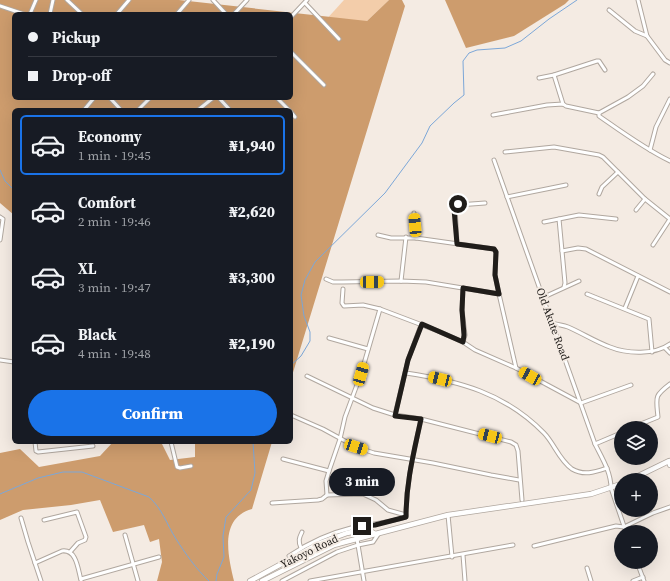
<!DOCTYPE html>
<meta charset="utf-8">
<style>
body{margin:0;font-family:"Source Serif 4",serif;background:#20242c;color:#f1f3f6;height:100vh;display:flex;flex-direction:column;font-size:15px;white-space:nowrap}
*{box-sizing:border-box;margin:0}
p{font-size:13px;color:#9ea1a6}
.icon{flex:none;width:22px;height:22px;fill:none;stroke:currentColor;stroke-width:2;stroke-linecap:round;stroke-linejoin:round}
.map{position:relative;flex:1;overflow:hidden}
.sheet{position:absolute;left:12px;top:108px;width:281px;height:336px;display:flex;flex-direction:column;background:#171b24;border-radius:6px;box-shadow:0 4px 16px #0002}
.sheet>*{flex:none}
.banner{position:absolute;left:12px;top:12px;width:281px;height:88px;border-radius:6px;box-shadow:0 4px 16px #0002;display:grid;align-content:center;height:88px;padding:0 16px;background:#171b24}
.controls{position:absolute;left:614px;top:421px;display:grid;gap:8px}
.controls a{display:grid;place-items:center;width:44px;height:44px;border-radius:50%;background:#171b24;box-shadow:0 4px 16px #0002;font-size:20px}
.end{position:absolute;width:18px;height:18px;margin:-9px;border:5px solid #201d1a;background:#fff;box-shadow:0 0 0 2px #fff}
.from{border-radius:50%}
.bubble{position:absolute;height:28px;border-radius:14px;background:#171b24;box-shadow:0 4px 16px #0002;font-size:13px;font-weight:800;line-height:28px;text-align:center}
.car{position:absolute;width:12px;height:24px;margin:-12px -6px;border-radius:5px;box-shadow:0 0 3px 1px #0007;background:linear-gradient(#f5c518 24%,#345 0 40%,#f5c518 0 76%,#345 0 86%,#f5c518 0)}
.banner b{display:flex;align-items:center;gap:14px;height:38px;font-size:15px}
.banner b+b{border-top:1px solid #363941}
.banner i{width:10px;height:10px;background:#f1f3f6}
ul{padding:7px 0 0;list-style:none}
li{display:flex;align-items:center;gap:12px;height:60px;margin:0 8px 6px;padding:0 8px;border:2px solid transparent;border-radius:6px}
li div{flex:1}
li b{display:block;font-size:15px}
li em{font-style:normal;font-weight:800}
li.on{border-color:#1a73e8}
li>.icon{width:36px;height:36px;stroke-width:1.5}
.action{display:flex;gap:8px;margin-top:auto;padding:8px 16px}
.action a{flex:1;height:46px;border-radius:24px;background:#1a73e8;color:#fff;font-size:16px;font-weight:800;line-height:46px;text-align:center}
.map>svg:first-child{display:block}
.green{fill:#f3cdaa}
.forest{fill:#cd9c6d;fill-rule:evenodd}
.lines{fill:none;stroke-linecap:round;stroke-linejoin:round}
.stream{stroke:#7ca7d8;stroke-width:1}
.minor-casing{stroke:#b0a79f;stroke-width:5}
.secondary-casing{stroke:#b0a79f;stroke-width:6}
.minor{stroke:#fff;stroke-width:3}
.secondary{stroke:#fff;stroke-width:4.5}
.route{stroke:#201d1a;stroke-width:5}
.labels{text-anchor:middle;stroke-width:4;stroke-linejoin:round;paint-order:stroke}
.street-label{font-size:11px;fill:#201d1a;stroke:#f4ebe3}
</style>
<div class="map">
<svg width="670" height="581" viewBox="0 0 670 581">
<rect width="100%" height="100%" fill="#f4ebe3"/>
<!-- green -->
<polygon class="green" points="344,0 389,0 367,21 324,22"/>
<!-- forest -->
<g class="forest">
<path d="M0,0H179L367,21L389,0H402L405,6L291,379V110H14V215L0,203ZM14,14H291V98H14Z"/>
<polygon points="445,0 569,0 565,4 514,36 466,48"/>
<path d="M113,442H161L170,460L195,457V442H272L252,509C219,518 228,556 234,581H157L162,562L159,539L150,542L144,525L113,532L100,500L71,505L23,510L0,520V453L20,449L39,467L100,456Z"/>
</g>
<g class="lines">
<!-- stream -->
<g class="stream">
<polyline points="0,170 5,181 14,190"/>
<polyline points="291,365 301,356 310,341 310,332 304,316 301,295 305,280 315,262 385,193 422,143 430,126 454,103 464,95 463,61 469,53 477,50 505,48 521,41 549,19 577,0"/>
<path d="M0,494L38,478L63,472H82L149,497C163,510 166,523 176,539C185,553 196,569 209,581"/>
<polyline points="216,581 217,574 224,557 223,536 226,517 251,490 255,473 253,442"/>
</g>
<defs>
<g id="minor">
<polyline points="67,0 82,14"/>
<polyline points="213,0 226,14"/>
<polyline points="638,0 647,36 665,60 670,63"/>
<polyline points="305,3 339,39"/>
<polyline points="0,6 24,14"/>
<polyline points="609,10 635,31 647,36"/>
<polyline points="30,14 36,0"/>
<polyline points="50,14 53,0"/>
<polyline points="117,14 129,0"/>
<polyline points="177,14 189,0"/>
<polyline points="234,14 247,0"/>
<polyline points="291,17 307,0"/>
<polyline points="291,52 324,85"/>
<polyline points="554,75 563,104"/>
<polyline points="539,78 554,75 597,61 599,61 605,70"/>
<polyline points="110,98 121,110"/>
<polyline points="219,98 230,110"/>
<polyline points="277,98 289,110"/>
<polyline points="84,110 94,98"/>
<polyline points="138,110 150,98"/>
<polyline points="198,110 213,98"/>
<polyline points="291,112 295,117"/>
<path d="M599,113V116C622,132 645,149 670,161"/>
<polyline points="493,115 547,105 563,104 566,106 599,113 628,97 643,86 653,74"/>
<polyline points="650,150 656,127 670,99"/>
<polyline points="505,152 554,147 599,155 603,157 645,199 670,219"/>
<path d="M494,160L595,444C602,458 611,472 611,488L626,532"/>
<polyline points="599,194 602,187 618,172"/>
<polyline points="507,197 566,185"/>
<polyline points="636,210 645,199"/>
<polyline points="414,213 416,238"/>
<polyline points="0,217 3,219 0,240"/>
<polyline points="559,219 565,283 564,287"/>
<polyline points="544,222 579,215 616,219"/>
<polyline points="378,235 391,238 416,238 494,249 496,252 495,275 499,294"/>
<polyline points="457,244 455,207 458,205 485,203"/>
<polyline points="653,245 670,219"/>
<polyline points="562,251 578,248 586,249 670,292"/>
<polyline points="326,279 333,282 342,282 401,281 426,282 499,294 516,368"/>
<polyline points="401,281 406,237"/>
<polyline points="343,289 342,303 344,306 363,305 380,309 438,331 463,342 475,350 516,368 581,403 631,385"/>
<polyline points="587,294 649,319 652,352"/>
<polyline points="544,297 579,281"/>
<polyline points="625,308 638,276"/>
<path d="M553,323C558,325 563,325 568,327C582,333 596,342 610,347C627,354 655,355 670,344"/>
<polyline points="329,338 368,349"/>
<polyline points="463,342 465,335 462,310 463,288"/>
<polyline points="665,348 670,353"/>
<polyline points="0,360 14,362"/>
<path d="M406,373C459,381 505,393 544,433C554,443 559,460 572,469C584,476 595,472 607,468"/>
<polyline points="307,376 373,408 395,415 421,419 511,442 516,445 518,451 522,500"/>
<polyline points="291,415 323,429 356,447 374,453 433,463 491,475 519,480"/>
<polyline points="395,415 408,360 421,325"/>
<path d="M631,428L658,417C656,397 654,396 670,384"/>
<polyline points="35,442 36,451 38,452 93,446"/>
<polyline points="171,442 177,467 180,468 191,466"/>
<polyline points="595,444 621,433"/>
<polyline points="283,459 329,471"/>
<polyline points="327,495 326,481 329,471 340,439 345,417 361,374 380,309"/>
<polyline points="272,503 318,500 322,499 327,495 363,494 376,500 388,510 406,515"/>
<polyline points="448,515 452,557"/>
<polyline points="21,518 28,542 41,581"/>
<polyline points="44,520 77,512 86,537 85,540 78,543 70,552"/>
<polyline points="125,535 138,581"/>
<polyline points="357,539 364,581"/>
<polyline points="534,546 616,526 624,527 653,513 670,507"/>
<path d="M301,548C298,541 299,538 302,532"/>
<polyline points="463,555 465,581"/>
<path d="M289,556C307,544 330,533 351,528C370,524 388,523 406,517C406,482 414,452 421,419"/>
<polyline points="637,562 644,581"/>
<path d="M35,563L62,551C77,549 78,570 81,580"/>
<polyline points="587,568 591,581"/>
<polyline points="81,579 159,557"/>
<polyline points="282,581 337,552 358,545 373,542 379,533"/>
<polyline points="310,581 513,545"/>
<polyline points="633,581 643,577"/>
</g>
<g id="secondary">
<polyline points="630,480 669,461 670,465"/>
<polyline points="250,581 320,543 347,533 367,529 375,534"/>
<polyline points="262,581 334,545 345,542 448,515 591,494 621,484"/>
</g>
</defs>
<!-- minor casing -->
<use href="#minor" class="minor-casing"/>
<!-- secondary casing -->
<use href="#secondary" class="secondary-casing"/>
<!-- minor -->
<use href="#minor" class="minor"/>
<!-- secondary -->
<use href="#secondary" class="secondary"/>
</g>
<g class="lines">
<!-- route -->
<path class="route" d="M362,526L375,525L406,517C406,482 414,452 421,419L395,416L408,360L422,324L463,342L464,335L462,310L463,288L499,294L495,275L496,252L494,249L457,244L454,209L456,205L458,204"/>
</g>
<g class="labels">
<!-- street labels -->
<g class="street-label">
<text transform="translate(553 324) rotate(70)" y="4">Old Akute Road</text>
<text transform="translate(309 551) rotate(-26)" y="4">Yakoyo Road</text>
</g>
</g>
</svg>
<div class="controls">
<a><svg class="icon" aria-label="layers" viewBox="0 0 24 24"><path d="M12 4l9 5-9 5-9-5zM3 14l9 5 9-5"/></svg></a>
<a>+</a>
<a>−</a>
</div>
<i class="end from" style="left:458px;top:204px"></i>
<i class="end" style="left:362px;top:526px"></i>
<div class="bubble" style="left:329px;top:468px;width:66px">3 min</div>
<i class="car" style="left:415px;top:225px;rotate:355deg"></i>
<i class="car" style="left:372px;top:282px;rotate:89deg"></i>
<i class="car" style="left:361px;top:374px;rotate:16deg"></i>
<i class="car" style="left:530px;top:376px;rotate:299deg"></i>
<i class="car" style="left:440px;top:379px;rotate:284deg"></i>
<i class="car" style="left:490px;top:436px;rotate:285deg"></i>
<i class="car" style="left:356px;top:447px;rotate:108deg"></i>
<div class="banner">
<b><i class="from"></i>Pickup</b>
<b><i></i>Drop-off</b>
</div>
<section class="sheet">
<ul>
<li class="on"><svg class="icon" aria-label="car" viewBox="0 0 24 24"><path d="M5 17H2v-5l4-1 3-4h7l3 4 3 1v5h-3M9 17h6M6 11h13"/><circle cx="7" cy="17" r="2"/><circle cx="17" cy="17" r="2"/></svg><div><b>Economy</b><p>1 min · 19:45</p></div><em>₦1,940</em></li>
<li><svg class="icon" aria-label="car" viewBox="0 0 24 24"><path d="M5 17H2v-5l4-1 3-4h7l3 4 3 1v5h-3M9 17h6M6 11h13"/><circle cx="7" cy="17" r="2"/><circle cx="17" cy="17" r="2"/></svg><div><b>Comfort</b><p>2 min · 19:46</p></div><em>₦2,620</em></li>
<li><svg class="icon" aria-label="car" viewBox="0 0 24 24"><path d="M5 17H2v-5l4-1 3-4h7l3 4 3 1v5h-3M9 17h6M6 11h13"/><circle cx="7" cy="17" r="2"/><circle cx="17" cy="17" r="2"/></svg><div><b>XL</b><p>3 min · 19:47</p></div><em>₦3,300</em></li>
<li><svg class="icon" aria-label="car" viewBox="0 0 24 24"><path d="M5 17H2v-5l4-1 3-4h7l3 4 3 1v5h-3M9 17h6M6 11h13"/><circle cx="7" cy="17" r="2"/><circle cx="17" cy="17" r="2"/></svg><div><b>Black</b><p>4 min · 19:48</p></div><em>₦2,190</em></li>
</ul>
<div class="action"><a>Confirm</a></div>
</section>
</div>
